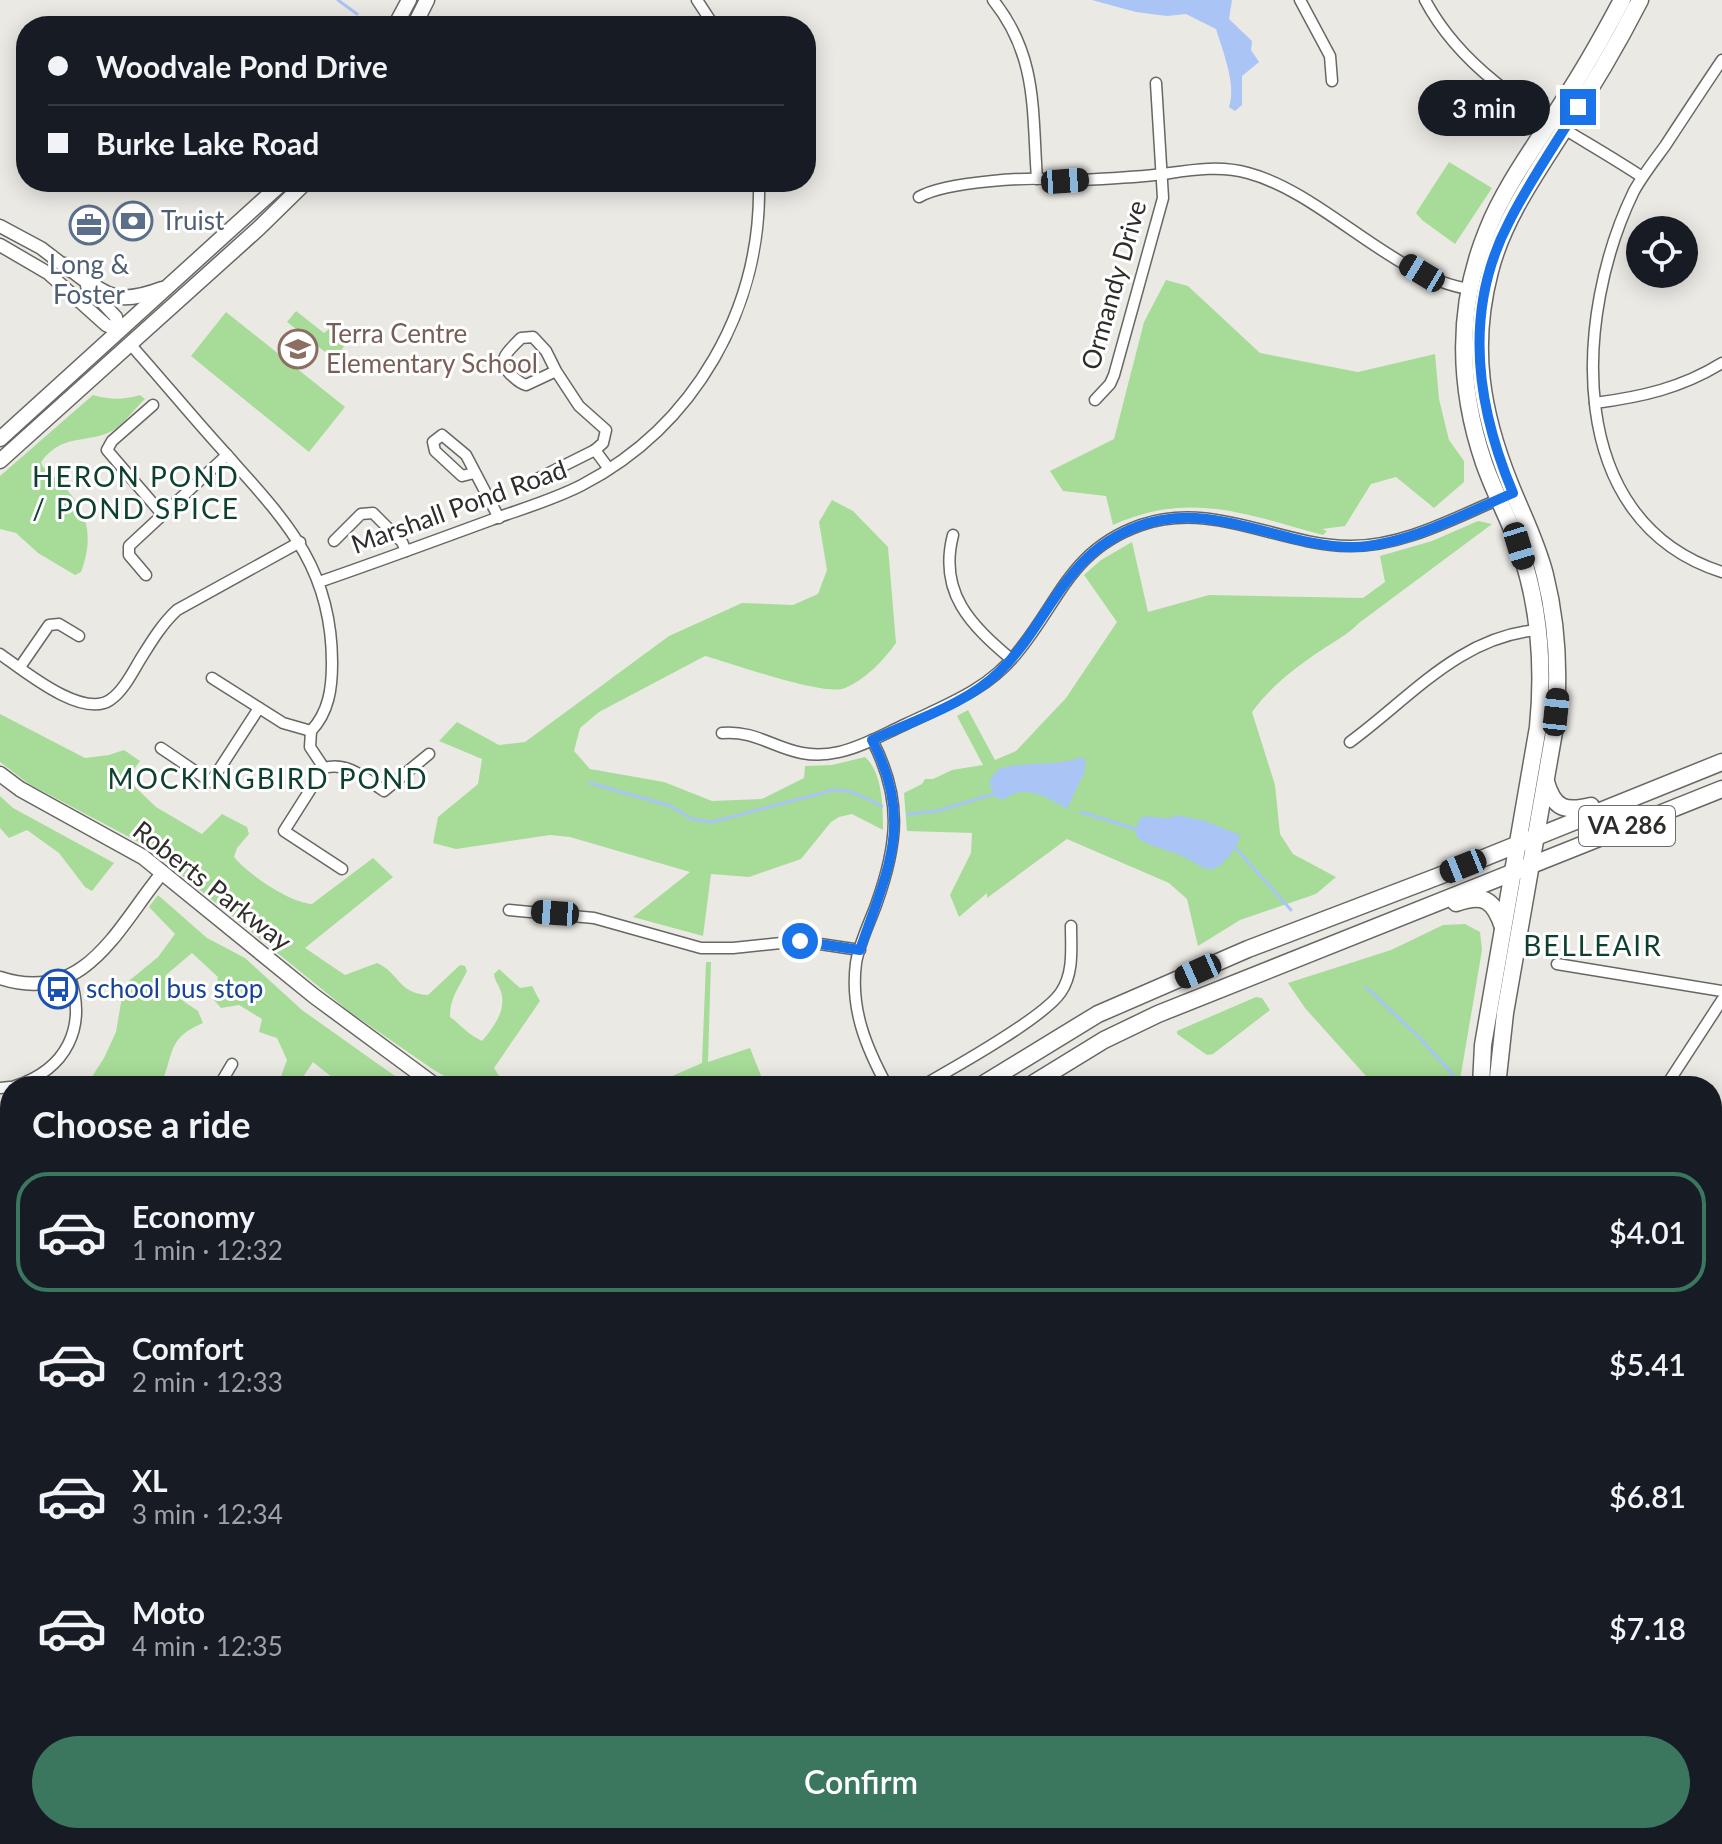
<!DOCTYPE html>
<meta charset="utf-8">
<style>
body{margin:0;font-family:Lato,sans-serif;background:#242831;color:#f1f3f6;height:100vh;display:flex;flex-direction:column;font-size:30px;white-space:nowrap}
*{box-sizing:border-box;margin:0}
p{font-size:26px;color:#9ea1a6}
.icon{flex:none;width:44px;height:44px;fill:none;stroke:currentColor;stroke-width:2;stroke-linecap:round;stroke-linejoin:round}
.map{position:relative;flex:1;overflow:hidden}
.panel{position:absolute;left:0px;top:1076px;width:1722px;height:768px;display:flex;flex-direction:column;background:#171b24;border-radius:32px 32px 0 0;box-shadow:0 4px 20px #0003}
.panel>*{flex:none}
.guide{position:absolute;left:16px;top:16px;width:800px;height:176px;border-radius:32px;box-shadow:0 4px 20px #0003;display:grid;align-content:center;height:176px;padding:0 32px;background:#171b24}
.controls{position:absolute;left:1626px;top:216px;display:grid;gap:16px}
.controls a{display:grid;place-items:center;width:72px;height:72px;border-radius:50%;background:#171b24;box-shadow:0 4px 20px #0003;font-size:40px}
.end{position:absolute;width:36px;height:36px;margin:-18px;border:10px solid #1a73e8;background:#fff;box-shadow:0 0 0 4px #fff}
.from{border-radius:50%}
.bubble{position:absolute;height:56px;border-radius:28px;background:#171b24;box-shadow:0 4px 20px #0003;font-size:26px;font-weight:600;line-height:56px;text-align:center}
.car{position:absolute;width:24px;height:48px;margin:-24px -12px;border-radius:10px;box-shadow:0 0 6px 2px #0007;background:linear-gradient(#222 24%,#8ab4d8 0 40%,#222 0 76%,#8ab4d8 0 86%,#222 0)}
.guide b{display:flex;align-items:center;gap:28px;height:76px;font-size:30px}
.guide b+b{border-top:2px solid #363941}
.guide i{width:20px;height:20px;background:#f1f3f6}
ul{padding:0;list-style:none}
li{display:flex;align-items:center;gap:24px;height:120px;margin:0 16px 12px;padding:0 16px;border:4px solid transparent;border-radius:32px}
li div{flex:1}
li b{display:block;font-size:30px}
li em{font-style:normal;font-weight:600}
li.current{border-color:#3b765f}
li>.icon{width:72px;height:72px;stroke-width:1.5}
h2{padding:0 32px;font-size:36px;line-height:96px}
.cta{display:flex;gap:16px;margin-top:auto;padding:16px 32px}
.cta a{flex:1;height:92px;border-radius:48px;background:#3b765f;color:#fff;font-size:32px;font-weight:600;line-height:92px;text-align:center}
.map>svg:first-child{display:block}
.green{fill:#a7dc98}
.water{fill:#aac4f5}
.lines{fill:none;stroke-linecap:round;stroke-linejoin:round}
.stream{stroke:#aac4f5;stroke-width:3}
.minor-casing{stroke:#696763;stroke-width:13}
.tertiary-casing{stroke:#696763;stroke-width:15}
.secondary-casing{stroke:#696763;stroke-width:17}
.primary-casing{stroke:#696763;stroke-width:19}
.trunk-casing{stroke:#696763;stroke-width:19}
.minor{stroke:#fff;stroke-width:10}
.tertiary{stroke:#fff;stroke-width:12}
.secondary{stroke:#fff;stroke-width:14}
.primary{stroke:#fff;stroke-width:16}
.trunk{stroke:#fff;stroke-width:16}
.route{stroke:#1a73e8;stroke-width:10}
.labels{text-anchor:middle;stroke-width:6;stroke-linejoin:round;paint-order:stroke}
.shield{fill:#fff;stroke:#6d6c6b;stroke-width:2}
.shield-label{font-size:24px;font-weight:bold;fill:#2e2d2b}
.service-label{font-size:26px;fill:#4e5e75;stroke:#fff;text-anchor:start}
.street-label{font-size:26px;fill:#2e2d2b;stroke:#fff}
.education-label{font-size:26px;fill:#785e54;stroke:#fff;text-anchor:start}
.transit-label{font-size:26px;fill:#164399;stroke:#fff;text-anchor:start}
.neighbourhood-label{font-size:28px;letter-spacing:2px;fill:#0e402f;stroke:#fff}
</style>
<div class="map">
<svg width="1722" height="1844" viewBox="0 0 1722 1844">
<rect width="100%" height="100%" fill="#ebe9e4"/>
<!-- green -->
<g class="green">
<polygon points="1449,162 1492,188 1455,244 1422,220 1416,213"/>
<path d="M1166,280L1188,286L1260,353L1358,372L1435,354L1439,399L1449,440L1464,461V482L1434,508L1396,477L1371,484L1345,526L1322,529L1327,531L1323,535C1247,515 1191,490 1113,525L1106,496L1063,491L1050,471L1114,439L1144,322Z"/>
<polygon points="296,311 324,333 329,329 347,343 334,359 287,322"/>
<polygon points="226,312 345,407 309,452 191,356"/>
<path d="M93,395C110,400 123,400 140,395L145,399C135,408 124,424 112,431C86,444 62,433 41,462L43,467C79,497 99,524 81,572L75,575L38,553L16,533L0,529V476Z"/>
<path d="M832,500L853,511L888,547L896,643C883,661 866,679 845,688C823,697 732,663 705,656L599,712L580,728L574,751L590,769L664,782L712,801L762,799L804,778L805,766L832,765L865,757C883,773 883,808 883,830L852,814L839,817L831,822L801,859L749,877L711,874L703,936L633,917L690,872L570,837L550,835L456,849L433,843L438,817L478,784L482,759L439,741L457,722L499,745L525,742L669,636L742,603L793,605L818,594L827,570L819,522Z"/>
<path d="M1478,521L1492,524L1359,623C1348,634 1337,640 1323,649C1296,667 1271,686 1252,712L1275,785L1280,834L1293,854L1336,877L1316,894L1240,920L1198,946L1187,899L1169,883L1067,839L987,898V893L959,917L950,895L971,853L972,833L907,831L904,793L922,784L925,779H933L952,770L983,765L957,716L968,710L995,760L1016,751L1066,698L1117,622L1084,575L1101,560L1132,542L1148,612L1209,595L1363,598L1385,582L1380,556L1432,541Z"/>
<path d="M0,714L85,758L109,755L124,750L140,761L132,772L133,785L156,807L202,834L222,814L247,827L249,834L237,848L234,857C249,875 289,902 312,904L373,858L393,877L305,948L345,975L377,963C400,973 397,993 428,995L460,965L465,966L467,971C459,988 450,997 450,1017C462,1026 469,1035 482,1041C493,1028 507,1010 501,992C499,985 495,982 494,974L499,969L520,988L532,986L540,1001L494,1068L499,1076L496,1086H461L431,1068L350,1012L146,846L29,784L0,762Z"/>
<polygon points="0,796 13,808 114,863 92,891 85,887 59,853 27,830 9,838 0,828"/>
<path d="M158,895L207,938L245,958L302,1010L409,1086H339L338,1082L313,1062L297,1086H290L280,1079L287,1060L277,1038L259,1032L262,1019L239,1005L221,1008L213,999L218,977L192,953L166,975L170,992L198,1011L203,1023C165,1039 175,1055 160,1086H86L104,1058L116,1032L124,985L158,957L175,934L149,907Z"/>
<polygon points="1465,924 1480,932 1482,950 1459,1086 1375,1086 1305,1008 1288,983 1391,950 1443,925"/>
<polygon points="706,962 711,962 708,1062 750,1048 765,1086 683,1086 670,1077 702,1063"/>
<polygon points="1256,997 1262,998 1270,1010 1213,1054 1207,1055 1177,1034 1177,1031"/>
<polygon points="10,1173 10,1261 0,1257 0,1191"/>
<polygon points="10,1395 10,1581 0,1584 0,1405"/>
<polygon points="1722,1712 1722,1844 1588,1844 1586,1834 1712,1834 1712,1714"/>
<polygon points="343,1834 642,1834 646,1844 349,1844 341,1837"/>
</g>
<!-- water -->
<g class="water">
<path d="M1092,0H1232L1229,19L1252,41L1251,50L1259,62L1242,76V105L1235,111L1229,107C1237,85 1222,49 1216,29L1186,14L1167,16L1136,12Z"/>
<path d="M1082,757L1086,761L1084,773L1067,809C1047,797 1023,783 1003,800L995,797L989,783C992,777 994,771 1001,768C1025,761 1055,767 1082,757Z"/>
<path d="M1177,815L1205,821L1240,835C1239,845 1224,866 1213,869C1206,871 1197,864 1190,860C1176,851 1158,850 1143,841C1137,838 1138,838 1135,832L1140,818C1152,813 1165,823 1177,815Z"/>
</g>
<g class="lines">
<!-- stream -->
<g class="stream">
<polyline points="338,0 357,14"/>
<path d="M590,783L671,806L692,819L712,822L833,790C853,789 864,798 882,806"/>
<polyline points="1081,812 1139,830"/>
<polyline points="908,814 937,811 997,793"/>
<polyline points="1233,845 1291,910"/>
<polyline points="1366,987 1419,1037 1463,1086"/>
<polyline points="1712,1241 1722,1242"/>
<polyline points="0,1461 10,1462"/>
<polyline points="425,1834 430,1838 452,1839 459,1844"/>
</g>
<defs>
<g id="minor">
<polyline points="697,0 714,26"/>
<path d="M993,0C1038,56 1032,111 1037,179"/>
<polyline points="1300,0 1330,56 1332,81"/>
<path d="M1425,0C1471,87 1564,125 1642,177"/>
<path d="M1722,60C1703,88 1684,117 1665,146C1654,161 1643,175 1634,191C1574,314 1562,521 1722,572"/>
<path d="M919,197C945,182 1035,175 1065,181C1097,179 1131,178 1163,174C1191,170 1220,165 1248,173C1323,193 1392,277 1469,289"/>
<path d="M130,344C163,381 194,419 227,455C286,521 332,568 332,663C332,688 329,712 311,731"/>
<path d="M556,371L546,351L533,337L521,338C510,350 495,359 510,374C516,379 519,383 526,385L556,371L579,406L606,430L603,443L595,450L609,469"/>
<polyline points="1095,400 1110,384 1114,375 1163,198 1156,83"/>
<path d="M1595,403C1641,397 1682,388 1722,363"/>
<polyline points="153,405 112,441 107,450 162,514"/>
<polyline points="474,473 462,476 435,451 433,442 442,435 466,455 499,518"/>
<polyline points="533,481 595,450"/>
<path d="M953,535C938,593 971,625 1011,659"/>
<polyline points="334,541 361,514 373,513 402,542 406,551"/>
<polyline points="146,575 129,555 129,546 227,455"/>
<path d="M319,582C377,562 434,541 491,520C521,509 553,500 582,485C695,426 762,308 759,182"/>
<path d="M0,654C23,670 82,719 110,700C124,691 134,669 143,655C153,639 163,623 177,610L300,542"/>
<polyline points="20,667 49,625 59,624 79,636"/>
<polyline points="212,678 283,723 311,731"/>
<path d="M311,731L310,747L324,768C347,761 365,778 384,791L429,754"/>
<path d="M722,733C766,729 787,764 839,752C862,747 884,734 906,724C948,704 987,690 1017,653C1060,601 1070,550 1141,525C1213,500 1278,545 1349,546C1403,547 1456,517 1504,497"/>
<path d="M872,740C903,799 898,844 876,905C869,924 859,944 856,963C850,1009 866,1047 887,1086"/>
<path d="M1350,742C1409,699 1460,636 1538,630"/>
<polyline points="161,748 211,782 259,708"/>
<polyline points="324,768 284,831 342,869"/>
<polyline points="509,910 594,918 701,948 733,948 800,941 860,950"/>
<polyline points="1557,964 1722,991"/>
<path d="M15,1086C67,1069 87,1027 70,977"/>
<polyline points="219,1086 232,1064"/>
<path d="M922,1086C952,1069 1044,1018 1061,992C1074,973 1071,948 1071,926"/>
<polyline points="1666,1086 1722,1000"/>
<polyline points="0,1088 10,1087"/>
<polyline points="0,1326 10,1318"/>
<polyline points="1712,1566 1722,1565"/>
<polyline points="1712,1774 1722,1776"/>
<polyline points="195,1834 196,1844"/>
<polyline points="0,1839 7,1844"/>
</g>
<g id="tertiary">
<polyline points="0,226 41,248 71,271"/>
<polyline points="0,245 48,273 106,325 119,331"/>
<polyline points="87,286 116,317 119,331"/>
<path d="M0,978C86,1006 118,926 163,872"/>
</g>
<g id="secondary">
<polyline points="395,26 409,0"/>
<polyline points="414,26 427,0"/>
<path d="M65,265C105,293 112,308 162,289"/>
<polyline points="0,439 283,182"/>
<polyline points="0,461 259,228 306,182"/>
<polyline points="0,774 20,789 143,857 314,996 436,1086"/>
</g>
<g id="primary">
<path d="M1481,1086L1483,1045L1538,727C1544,666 1540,606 1519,547C1509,519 1494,492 1484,463C1458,387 1456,307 1487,231C1505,185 1538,142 1564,100C1585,68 1604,34 1622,0"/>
<path d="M1497,1086L1505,1013L1554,732C1560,679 1558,627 1545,575C1537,543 1522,514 1510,484C1481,412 1470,347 1490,271C1503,220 1535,175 1563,131C1591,89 1617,45 1640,0"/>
<polyline points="1584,1834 1585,1844"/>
</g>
<g id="trunk">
<path d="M1546,782C1554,809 1565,812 1591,806"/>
<path d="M1456,903C1484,893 1494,900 1503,927"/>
<polyline points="980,1086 1098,1014 1248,949 1439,876 1722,762"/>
<polyline points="1029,1086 1104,1040 1158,1014 1722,789"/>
<polyline points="0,1604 10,1600"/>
<polyline points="0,1632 10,1630"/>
</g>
</defs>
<!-- minor casing -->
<use href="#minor" class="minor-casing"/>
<!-- tertiary casing -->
<use href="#tertiary" class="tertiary-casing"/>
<!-- secondary casing -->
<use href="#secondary" class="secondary-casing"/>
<!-- primary casing -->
<use href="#primary" class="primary-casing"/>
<!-- trunk casing -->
<use href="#trunk" class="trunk-casing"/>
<!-- minor -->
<use href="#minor" class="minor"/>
<!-- tertiary -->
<use href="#tertiary" class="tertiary"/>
<!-- secondary -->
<use href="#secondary" class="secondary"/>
<!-- primary -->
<use href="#primary" class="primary"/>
<!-- trunk -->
<use href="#trunk" class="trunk"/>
</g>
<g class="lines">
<!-- route -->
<path class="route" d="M800,941L860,950C887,871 915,822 872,740C914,720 965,705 999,672C1052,620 1062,554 1139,526C1213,499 1280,547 1353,547C1406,546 1466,513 1513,493C1476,405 1463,310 1509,222C1529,182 1555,145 1578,107"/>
</g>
<!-- icons -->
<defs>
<symbol id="bank-ring" viewBox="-11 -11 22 22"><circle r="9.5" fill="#fff" stroke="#5c6f8a" stroke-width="1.5"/><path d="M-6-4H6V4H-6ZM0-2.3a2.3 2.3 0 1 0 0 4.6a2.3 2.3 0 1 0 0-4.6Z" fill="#5c6f8a"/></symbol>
<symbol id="office-ring" viewBox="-11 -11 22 22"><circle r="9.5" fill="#fff" stroke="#5c6f8a" stroke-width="1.5"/><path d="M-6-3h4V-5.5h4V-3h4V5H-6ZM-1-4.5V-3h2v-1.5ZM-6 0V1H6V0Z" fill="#5c6f8a"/></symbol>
<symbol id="school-ring" viewBox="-11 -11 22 22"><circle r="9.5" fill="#fff" stroke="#8d6e63" stroke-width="1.5"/><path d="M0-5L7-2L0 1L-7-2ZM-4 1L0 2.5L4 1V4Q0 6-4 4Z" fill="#8d6e63"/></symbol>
<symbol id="bus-ring" viewBox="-11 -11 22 22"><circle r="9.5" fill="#fff" stroke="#1a4fb4" stroke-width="1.5"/><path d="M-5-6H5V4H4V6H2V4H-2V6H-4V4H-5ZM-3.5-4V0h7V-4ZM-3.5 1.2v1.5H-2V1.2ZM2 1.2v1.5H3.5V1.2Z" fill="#1a4fb4"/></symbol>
</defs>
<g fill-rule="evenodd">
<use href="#bank-ring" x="111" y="199" width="44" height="44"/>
<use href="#office-ring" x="67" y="203" width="44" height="44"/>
<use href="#school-ring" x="276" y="327" width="44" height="44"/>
<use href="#bus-ring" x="36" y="967" width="44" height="44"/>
</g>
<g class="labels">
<!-- shield labels -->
<rect class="shield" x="1579" y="806" width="96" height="40" rx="6"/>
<g class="shield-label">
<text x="1627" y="834">VA 286</text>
</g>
<!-- service labels -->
<g class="service-label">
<text x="161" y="230">Truist</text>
<text x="89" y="274" text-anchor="middle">Long &amp;<tspan x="89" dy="30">Foster</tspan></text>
</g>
<!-- street labels -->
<g class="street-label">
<text transform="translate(1114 285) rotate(-74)" y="9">Ormandy Drive</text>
<text transform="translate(459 507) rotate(-20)" y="9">Marshall Pond Road</text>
<text transform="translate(212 886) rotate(38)" y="9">Roberts Parkway</text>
</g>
<!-- education labels -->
<g class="education-label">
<text x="326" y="343">Terra Centre<tspan x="326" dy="30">Elementary School</tspan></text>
</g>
<!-- transit labels -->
<g class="transit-label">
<text x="86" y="998">school bus stop</text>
</g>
<!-- neighbourhood labels -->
<g class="neighbourhood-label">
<text x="136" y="487">HERON POND<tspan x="136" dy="32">/ POND SPICE</tspan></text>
<text x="268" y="789">MOCKINGBIRD POND</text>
<text x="1593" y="956">BELLEAIR</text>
</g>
</g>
</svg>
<div class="controls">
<a><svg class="icon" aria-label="locate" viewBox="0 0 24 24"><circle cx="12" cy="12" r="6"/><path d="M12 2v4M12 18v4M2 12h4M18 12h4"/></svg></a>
</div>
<i class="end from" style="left:800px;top:941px"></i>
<i class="end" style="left:1578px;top:107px"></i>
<div class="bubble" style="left:1418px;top:80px;width:132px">3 min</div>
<i class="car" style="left:1065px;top:181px;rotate:86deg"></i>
<i class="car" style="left:1422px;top:273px;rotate:301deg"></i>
<i class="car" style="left:1519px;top:546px;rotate:163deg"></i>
<i class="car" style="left:1556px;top:712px;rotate:6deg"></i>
<i class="car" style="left:1463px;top:866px;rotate:248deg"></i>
<i class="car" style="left:555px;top:913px;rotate:274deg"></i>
<i class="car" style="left:1198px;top:971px;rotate:246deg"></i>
<div class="guide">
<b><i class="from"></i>Woodvale Pond Drive</b>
<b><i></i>Burke Lake Road</b>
</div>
<section class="panel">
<h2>Choose a ride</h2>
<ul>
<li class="current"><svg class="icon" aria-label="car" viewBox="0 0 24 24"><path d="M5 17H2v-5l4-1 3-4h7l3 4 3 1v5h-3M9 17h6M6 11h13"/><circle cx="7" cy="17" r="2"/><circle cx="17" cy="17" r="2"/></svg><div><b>Economy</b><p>1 min · 12:32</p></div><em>$4.01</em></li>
<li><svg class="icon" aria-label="car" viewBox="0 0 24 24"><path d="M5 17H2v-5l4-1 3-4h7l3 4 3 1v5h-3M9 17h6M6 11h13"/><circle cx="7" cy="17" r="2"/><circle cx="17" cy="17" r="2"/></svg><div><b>Comfort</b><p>2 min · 12:33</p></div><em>$5.41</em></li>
<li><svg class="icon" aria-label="car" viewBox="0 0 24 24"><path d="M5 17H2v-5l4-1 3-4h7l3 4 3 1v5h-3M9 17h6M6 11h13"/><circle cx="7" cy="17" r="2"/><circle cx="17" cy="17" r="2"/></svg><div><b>XL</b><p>3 min · 12:34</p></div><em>$6.81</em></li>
<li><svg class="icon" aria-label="car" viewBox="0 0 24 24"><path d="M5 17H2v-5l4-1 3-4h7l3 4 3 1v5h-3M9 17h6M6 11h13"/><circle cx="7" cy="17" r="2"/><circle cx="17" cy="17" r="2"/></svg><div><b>Moto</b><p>4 min · 12:35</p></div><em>$7.18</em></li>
</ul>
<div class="cta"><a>Confirm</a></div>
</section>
</div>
